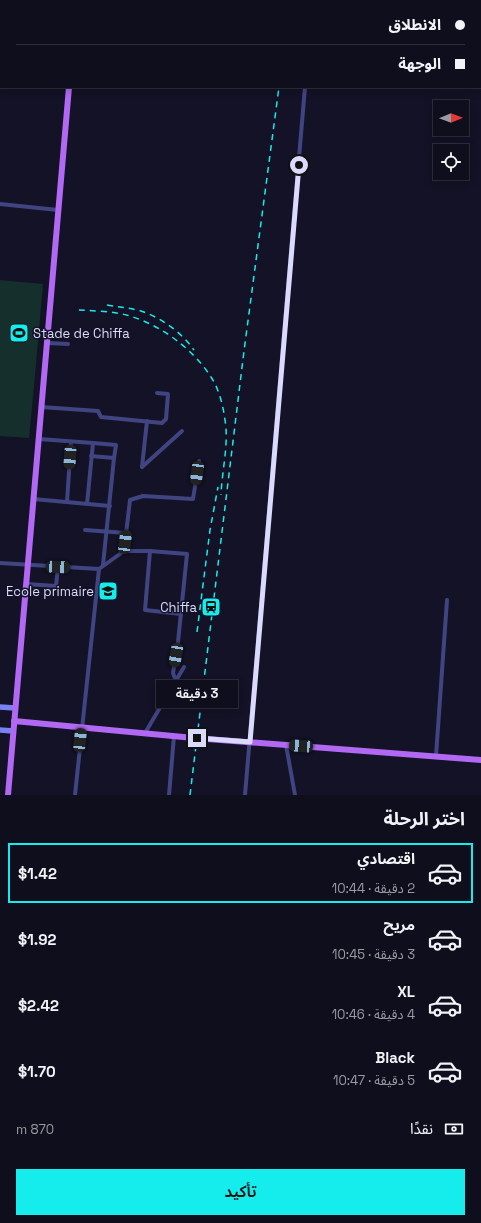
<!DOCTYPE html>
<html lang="ar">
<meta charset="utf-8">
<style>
body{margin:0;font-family:"Space Grotesk","Noto Sans Arabic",sans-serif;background:#171725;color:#f1f3f6;direction:rtl;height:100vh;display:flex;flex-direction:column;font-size:15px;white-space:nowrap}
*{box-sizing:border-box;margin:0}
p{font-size:13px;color:#9b9ca3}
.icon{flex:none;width:22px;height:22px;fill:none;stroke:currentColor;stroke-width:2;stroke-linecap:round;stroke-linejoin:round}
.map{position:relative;height:795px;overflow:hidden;direction:ltr}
.side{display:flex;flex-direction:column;background:#0e0e1c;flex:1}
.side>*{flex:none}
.top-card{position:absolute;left:0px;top:0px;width:481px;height:88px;box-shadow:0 2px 10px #0003,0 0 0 1px #2e2e3b;direction:rtl;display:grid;align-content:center;height:88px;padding:0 16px;background:#0e0e1c}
.needle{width:26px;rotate:89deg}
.fabs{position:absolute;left:433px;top:100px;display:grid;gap:8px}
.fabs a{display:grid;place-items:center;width:36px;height:36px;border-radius:0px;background:#0e0e1c;box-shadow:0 2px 10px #0003,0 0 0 1px #2e2e3b;font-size:20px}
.end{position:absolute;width:18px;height:18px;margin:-9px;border:5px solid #dadafc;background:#111;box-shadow:0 0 0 2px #111}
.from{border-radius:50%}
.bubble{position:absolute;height:28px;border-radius:0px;background:#0e0e1c;box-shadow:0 2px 10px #0003,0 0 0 1px #2e2e3b;font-size:13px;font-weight:600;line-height:28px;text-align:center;direction:rtl}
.car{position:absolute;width:12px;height:24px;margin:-12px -6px;border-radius:5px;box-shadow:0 0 3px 1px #0007;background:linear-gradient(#222 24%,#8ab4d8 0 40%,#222 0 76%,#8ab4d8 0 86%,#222 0)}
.top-card b{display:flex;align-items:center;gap:14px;height:38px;font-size:15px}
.top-card b+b{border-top:1px solid #2e2e3b}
.top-card i{width:10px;height:10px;background:#f1f3f6}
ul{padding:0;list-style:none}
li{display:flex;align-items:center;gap:12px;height:60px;margin:0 8px 6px;padding:0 8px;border:2px solid transparent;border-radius:0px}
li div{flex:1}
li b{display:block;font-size:15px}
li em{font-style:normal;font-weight:600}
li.on{border-color:#15edec}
li>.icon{width:36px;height:36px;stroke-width:1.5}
h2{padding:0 16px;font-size:18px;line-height:48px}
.pay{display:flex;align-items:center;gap:10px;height:44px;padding:0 16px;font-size:15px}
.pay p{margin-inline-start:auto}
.action{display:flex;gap:8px;margin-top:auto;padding:8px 16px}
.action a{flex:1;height:46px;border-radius:0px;background:#15edec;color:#111;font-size:16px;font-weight:600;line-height:46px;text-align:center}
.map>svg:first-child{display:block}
.green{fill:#15302c}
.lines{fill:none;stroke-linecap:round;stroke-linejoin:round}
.street{stroke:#404582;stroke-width:4}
.secondary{stroke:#7882f5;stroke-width:5.5}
.primary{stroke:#b169f4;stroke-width:6}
.rail{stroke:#15edec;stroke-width:1.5;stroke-dasharray:6 5;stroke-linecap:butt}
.route{stroke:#dadafc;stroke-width:5}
.labels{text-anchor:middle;stroke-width:3;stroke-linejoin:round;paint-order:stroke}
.poi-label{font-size:13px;fill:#dadafc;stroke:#131226;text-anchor:end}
</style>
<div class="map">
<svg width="481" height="795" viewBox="0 0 481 795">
<rect width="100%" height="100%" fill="#131226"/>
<!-- green -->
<polygon class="green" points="0,280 43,284 34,386 29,438 0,436"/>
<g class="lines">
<!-- street -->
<g class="street">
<polyline points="313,1 313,0"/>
<polyline points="0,204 58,210"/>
<polyline points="47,343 68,344"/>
<polyline points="41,407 98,411 101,417 162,423 166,419 168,394 157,393"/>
<polyline points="39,439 93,443 87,504"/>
<polyline points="93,443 116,445 114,458"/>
<polyline points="91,456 114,458 103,565"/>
<polyline points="142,467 182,431"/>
<polyline points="142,467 147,421"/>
<polyline points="33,499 110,506"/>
<polyline points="67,502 71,442"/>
<polyline points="85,530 126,533"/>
<polyline points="124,551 130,500 143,496 193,499 199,461"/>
<polyline points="150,551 145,610 181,614"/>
<polyline points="0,563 99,569 75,795"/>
<polyline points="99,569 124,551 150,551 187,554 178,642 173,673 176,681"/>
<polyline points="26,584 56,586 58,567"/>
<polyline points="145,733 184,667"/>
<polyline points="286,745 295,795"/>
<polyline points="436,756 447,600"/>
<polyline points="169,795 174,736"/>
<polyline points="245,795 305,87"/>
</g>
<!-- secondary -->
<g class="secondary">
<polyline points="0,707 15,708"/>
<polyline points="0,730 13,731"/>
</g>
<!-- primary -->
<g class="primary">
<polyline points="76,1 76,0"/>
<polyline points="14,721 194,738 481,760"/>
<polyline points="8,795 69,87"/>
</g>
<!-- rail -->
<g class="rail">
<polyline points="287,1 287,0"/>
<path d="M107,305C119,307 130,308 141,311C162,318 182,333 194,350"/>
<path d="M79,310C95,311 114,311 130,316C162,326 193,349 211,377C219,389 223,405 225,420C229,444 222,470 221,495"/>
<polyline points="197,632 210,530 218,487"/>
<polyline points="190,795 244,351 279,87"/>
</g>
</g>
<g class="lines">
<!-- route -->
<polyline class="route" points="197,738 250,742 299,165"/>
</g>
<!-- icons -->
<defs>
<symbol id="stadium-square" viewBox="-11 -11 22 22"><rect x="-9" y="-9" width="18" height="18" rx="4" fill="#15edec" stroke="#131226"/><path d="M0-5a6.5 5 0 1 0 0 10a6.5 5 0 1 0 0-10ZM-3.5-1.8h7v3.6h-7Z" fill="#111"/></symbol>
<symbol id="school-square" viewBox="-11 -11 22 22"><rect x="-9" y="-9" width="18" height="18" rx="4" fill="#15edec" stroke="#131226"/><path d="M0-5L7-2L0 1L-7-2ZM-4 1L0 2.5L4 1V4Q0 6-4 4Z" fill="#111"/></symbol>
<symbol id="station-square" viewBox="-11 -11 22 22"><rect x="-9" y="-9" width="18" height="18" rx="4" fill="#15edec" stroke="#131226"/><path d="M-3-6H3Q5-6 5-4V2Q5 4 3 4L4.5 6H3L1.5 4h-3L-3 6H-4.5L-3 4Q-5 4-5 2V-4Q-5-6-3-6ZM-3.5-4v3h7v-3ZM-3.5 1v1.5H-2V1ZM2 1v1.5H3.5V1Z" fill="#111"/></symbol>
</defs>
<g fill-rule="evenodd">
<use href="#stadium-square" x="8" y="322" width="22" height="22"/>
<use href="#school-square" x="97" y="580" width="22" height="22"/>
<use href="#station-square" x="200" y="596" width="22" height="22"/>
</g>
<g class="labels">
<!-- poi labels -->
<g class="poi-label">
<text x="33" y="338" text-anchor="start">Stade de Chiffa</text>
<text x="94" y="596">Ecole primaire</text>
<text x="197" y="612">Chiffa</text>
</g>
</g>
</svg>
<div class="fabs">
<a><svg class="needle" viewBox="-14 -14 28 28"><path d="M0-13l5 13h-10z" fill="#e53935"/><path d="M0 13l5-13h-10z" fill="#9b9ca3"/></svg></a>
<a><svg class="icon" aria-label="locate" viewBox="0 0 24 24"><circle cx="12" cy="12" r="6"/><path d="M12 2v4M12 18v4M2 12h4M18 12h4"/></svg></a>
</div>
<i class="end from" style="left:299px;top:165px"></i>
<i class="end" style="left:197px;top:738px"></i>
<div class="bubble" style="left:156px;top:680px;width:82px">3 دقيقة</div>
<i class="car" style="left:70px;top:457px;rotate:184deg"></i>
<i class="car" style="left:197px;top:473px;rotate:188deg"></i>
<i class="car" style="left:125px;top:542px;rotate:7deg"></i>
<i class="car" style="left:58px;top:567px;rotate:93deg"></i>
<i class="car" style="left:176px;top:655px;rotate:190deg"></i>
<i class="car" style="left:80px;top:740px;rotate:6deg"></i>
<i class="car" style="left:301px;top:746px;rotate:274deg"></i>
<div class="top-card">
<b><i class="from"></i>الانطلاق</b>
<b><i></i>الوجهة</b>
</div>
</div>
<section class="side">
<h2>اختر الرحلة</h2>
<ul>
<li class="on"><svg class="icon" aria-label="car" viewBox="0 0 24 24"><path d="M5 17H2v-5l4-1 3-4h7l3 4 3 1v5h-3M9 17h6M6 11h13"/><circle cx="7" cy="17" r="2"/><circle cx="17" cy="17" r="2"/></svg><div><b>اقتصادي</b><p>2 دقيقة · 10:44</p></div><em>$1.42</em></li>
<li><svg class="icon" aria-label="car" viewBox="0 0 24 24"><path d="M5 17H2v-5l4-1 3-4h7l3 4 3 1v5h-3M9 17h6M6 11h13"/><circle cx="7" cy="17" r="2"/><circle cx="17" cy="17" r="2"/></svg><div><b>مريح</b><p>3 دقيقة · 10:45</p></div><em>$1.92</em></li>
<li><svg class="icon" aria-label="car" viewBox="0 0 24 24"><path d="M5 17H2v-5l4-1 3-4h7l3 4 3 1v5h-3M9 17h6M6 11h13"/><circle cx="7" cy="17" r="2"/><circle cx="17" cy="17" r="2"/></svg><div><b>XL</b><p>4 دقيقة · 10:46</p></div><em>$2.42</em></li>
<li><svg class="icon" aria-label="car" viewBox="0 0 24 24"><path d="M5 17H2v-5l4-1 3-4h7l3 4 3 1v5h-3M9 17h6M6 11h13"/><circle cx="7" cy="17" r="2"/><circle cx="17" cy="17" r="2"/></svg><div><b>Black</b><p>5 دقيقة · 10:47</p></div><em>$1.70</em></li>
</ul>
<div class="pay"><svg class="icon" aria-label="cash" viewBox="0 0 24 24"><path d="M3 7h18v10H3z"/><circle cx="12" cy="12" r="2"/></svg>نقدًا<p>870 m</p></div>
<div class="action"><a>تأكيد</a></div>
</section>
